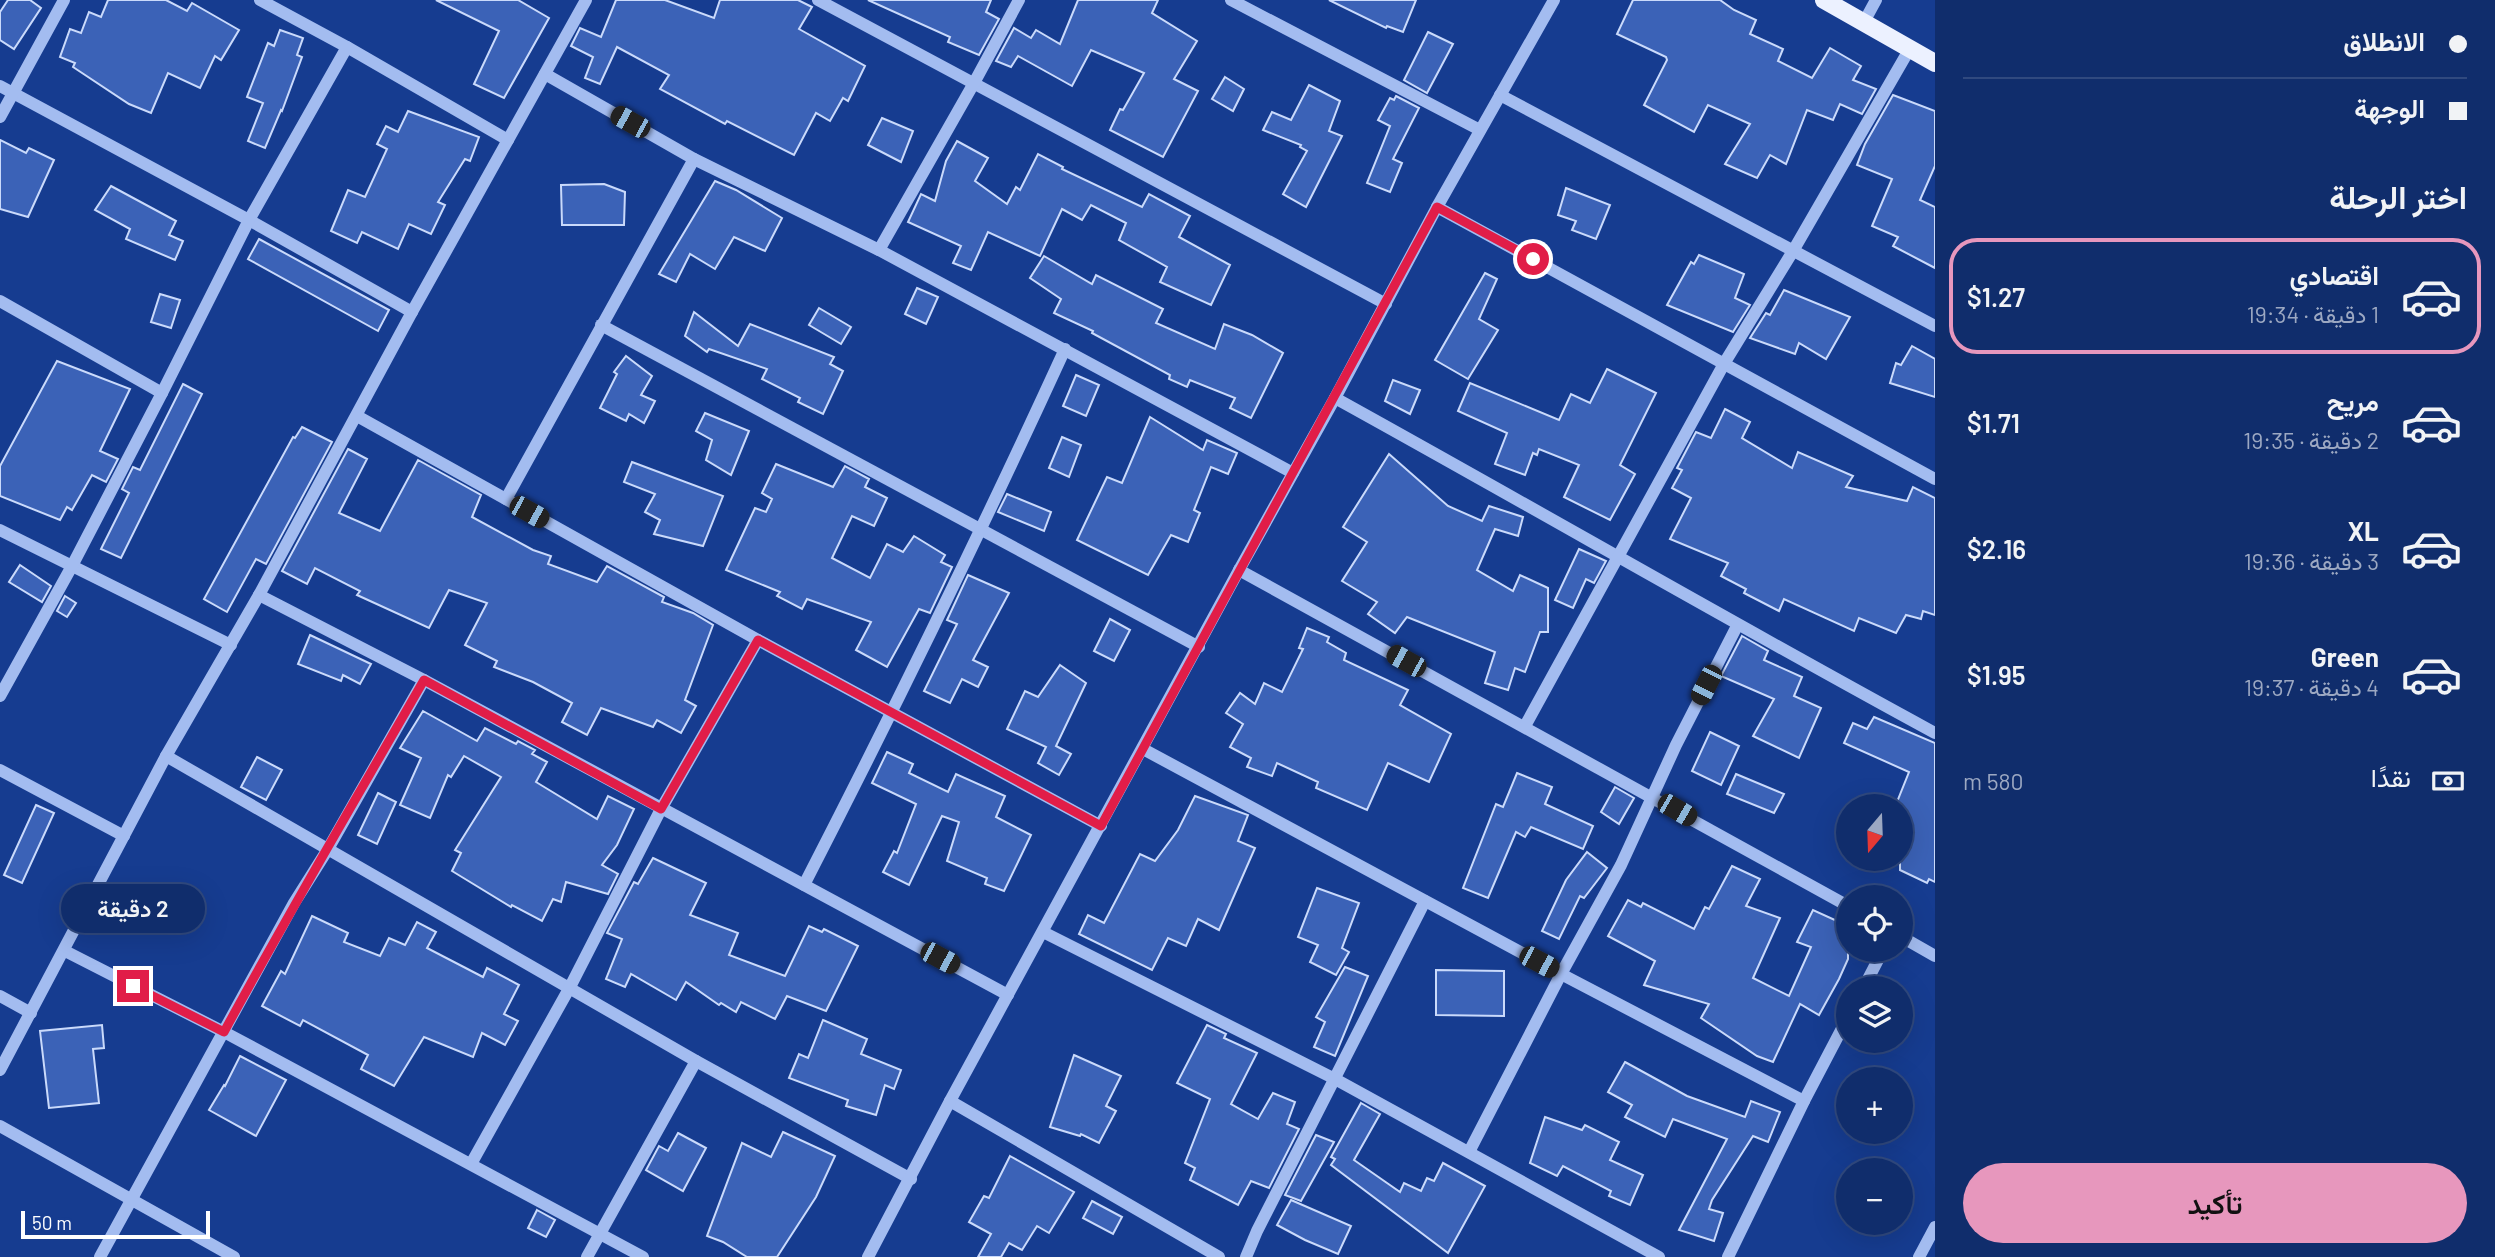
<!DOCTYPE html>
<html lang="ar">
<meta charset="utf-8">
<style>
body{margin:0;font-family:Barlow,Vazirmatn,sans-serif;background:#1e3974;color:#f1f3f6;direction:rtl;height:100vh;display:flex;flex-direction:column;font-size:26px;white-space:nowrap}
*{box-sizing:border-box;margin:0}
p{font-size:23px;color:#9ca8c2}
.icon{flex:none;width:38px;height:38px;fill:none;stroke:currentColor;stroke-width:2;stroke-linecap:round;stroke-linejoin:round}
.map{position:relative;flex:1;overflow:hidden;direction:ltr}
.drawer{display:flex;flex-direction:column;background:#102d6c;width:560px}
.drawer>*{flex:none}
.guide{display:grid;align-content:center;height:154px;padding:0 28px;background:#102d6c}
.needle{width:46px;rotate:199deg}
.tools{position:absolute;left:1836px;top:794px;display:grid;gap:14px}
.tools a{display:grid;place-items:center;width:77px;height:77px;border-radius:50%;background:#102d6c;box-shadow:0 7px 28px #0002,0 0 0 2px #30497f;font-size:35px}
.scale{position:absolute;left:21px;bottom:18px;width:189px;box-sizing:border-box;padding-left:7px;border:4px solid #fff;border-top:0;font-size:19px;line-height:24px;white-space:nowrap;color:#fff;-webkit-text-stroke:5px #163c90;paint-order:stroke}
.end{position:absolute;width:32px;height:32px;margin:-16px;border:9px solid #e11d48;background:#fff;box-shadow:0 0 0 4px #fff}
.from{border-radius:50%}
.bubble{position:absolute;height:49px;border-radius:24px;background:#102d6c;box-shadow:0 7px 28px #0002,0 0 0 2px #30497f;font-size:23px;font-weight:600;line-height:49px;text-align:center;direction:rtl}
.car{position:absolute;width:21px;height:42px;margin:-21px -10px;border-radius:9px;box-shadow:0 0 5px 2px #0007;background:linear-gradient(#222 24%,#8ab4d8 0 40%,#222 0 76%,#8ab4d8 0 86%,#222 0)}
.guide b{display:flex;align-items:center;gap:24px;height:66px;font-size:26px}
.guide b+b{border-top:2px solid #30497f}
.guide i{width:18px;height:18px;background:#f1f3f6}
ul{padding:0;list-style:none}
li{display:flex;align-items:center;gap:21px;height:116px;margin:0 14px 10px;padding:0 14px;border:4px solid transparent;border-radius:28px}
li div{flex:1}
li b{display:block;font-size:26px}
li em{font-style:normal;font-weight:600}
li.current{border-color:#e797bd}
li>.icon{width:63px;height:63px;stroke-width:1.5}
h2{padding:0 28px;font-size:32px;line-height:84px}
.pay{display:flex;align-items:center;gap:18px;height:77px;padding:0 28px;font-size:26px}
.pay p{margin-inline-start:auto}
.primary-button{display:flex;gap:14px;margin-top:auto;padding:14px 28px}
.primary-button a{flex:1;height:80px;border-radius:42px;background:#e797bd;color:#111;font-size:28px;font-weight:600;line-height:80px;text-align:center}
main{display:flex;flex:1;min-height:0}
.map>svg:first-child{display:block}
.building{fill:#3b62b7;stroke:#cadafb;stroke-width:2}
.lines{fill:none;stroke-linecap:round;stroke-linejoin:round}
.minor{stroke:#a3bcf0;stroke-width:12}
.major{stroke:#ecf1ff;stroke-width:18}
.route{stroke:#e11d48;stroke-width:9}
</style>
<main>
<section class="drawer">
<div class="guide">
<b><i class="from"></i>الانطلاق</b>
<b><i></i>الوجهة</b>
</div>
<h2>اختر الرحلة</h2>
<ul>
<li class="current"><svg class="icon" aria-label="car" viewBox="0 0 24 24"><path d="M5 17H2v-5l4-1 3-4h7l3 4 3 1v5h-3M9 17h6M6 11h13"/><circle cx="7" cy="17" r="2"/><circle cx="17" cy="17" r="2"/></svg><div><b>اقتصادي</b><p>1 دقيقة · 19:34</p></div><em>$1.27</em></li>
<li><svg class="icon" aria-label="car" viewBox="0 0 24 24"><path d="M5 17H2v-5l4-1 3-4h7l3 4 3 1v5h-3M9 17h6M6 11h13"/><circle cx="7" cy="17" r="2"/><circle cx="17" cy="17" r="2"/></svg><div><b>مريح</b><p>2 دقيقة · 19:35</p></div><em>$1.71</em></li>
<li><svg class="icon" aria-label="car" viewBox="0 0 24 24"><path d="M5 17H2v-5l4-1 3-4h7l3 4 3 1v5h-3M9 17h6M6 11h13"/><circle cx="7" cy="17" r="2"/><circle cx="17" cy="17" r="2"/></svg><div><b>XL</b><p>3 دقيقة · 19:36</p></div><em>$2.16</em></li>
<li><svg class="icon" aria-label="car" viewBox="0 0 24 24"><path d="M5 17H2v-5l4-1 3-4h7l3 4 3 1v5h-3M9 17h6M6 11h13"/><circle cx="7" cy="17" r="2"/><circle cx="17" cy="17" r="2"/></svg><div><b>Green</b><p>4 دقيقة · 19:37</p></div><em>$1.95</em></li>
</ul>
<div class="pay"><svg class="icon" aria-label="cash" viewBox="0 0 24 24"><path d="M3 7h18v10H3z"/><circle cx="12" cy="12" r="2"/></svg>نقدًا<p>580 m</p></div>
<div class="primary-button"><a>تأكيد</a></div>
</section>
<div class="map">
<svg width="1935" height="1257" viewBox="0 0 1935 1257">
<rect width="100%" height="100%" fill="#163c90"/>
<!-- building -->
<g class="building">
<polygon points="8,0 30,0 41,8 14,49 0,40 0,12"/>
<polygon points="108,0 166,0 187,11 192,3 239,30 221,60 215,56 200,88 168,73 151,113 129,104 73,67 75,63 60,57 70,29 81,33 89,12 101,17"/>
<polygon points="436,0 518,0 549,18 504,98 474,84 499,31"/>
<polygon points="616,0 665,0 714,18 720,0 798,0 812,7 799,29 865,66 848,101 843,98 830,121 816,113 794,155 727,121 725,124 660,89 669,75 617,47 600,84 585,78 593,57 571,46 580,28 601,37"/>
<polygon points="868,0 991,0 986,12 999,19 979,55 948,42 950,37"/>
<polygon points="1078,0 1158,0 1152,13 1197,41 1174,79 1198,91 1163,157 1110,130 1120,109 1123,110 1144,73 1091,50 1072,86 1018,56 1011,67 996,61 1014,28 1031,38 1036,30 1060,44"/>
<polygon points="1329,0 1416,0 1403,32 1387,26 1386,28"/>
<polygon points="1633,0 1720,0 1734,10 1756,20 1750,34 1783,49 1778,61 1812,78 1830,48 1861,66 1853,80 1876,89 1862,114 1840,104 1833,120 1807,110 1786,164 1770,155 1757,178 1725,164 1750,124 1708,105 1694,132 1644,105 1667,60 1666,57 1617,34"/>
<polygon points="280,30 303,38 297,55 302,57 282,111 281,110 265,148 248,141 263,103 247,97 268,43 274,46"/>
<polygon points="1428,32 1453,44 1427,93 1404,80"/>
<polygon points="1225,77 1244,89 1233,111 1212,99"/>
<polygon points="1309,85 1340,101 1329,131 1342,136 1306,207 1283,194 1307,151 1300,147 1301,145 1263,130 1272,112 1291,120"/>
<polygon points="1893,95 1935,111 1935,166 1920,200 1935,207 1935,268 1893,246 1898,237 1872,226 1892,179 1857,165 1865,144"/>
<polygon points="1396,96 1419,108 1393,159 1402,163 1390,192 1367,183 1390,126 1378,120 1390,98 1394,100"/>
<polygon points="408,111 479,137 470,161 465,159 438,202 445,205 431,234 409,224 398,249 362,232 357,243 331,231 348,190 365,197 387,149 377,144 386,126 398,132"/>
<polygon points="882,118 913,131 901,162 868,145"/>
<polygon points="0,140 26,153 29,148 54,160 28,217 0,209"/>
<polygon points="957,141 988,158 975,181 1007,204 1016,187 1020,190 1038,154 1063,167 1062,169 1142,207 1149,194 1190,216 1179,237 1230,265 1211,305 1160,282 1167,267 1119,240 1126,223 1091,205 1082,220 1062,209 1040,256 988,232 971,270 953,263 961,246 908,222 921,194 935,201 946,161"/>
<polygon points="715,181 736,190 782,218 765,251 734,237 715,269 690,254 676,282 659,274"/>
<polygon points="604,184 625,192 624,225 562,225 561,185"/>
<polygon points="111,186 176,221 169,235 183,241 175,260 126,239 130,229 95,210"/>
<polygon points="1566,188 1610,205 1596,239 1572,230 1576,221 1558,215"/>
<polygon points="259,239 389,310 378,331 248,259"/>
<polygon points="1699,255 1744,274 1735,298 1750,305 1733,332 1667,305 1691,262 1694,264"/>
<polygon points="1044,256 1092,284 1096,275 1163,309 1156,323 1215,349 1224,324 1252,335 1283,353 1251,418 1230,408 1235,398 1190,380 1187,387 1169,379 1170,375 1092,333 1093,331 1054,313 1061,299 1030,278"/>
<polygon points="1485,273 1497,279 1479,319 1498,330 1468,379 1435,360"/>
<polygon points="917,288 938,297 926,324 905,314"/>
<polygon points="1784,290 1850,317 1826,359 1799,343 1795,354 1750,338 1766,313 1770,315"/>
<polygon points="160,294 180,300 171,328 151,322"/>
<polygon points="819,308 851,327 841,344 809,325"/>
<polygon points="694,312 738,346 750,324 834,357 830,364 843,371 823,414 798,402 800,398 762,379 767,369 709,349 707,352 685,336"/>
<polygon points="1912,346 1935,359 1935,397 1890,383 1896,363 1901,365"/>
<polygon points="626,356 652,376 641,395 655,401 644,423 629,414 626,421 600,408 617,374 614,372"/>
<polygon points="57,361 130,389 100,451 118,459 106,482 92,475 72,510 67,507 60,520 0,496 0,466"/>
<polygon points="1607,369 1656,393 1620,465 1635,474 1610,520 1564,497 1579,465 1539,449 1537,455 1533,453 1525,475 1495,464 1507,433 1458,411 1470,383 1559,420 1571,394 1590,403"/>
<polygon points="1076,375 1099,385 1086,416 1063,406"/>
<polygon points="1393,380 1420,390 1410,414 1385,401"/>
<polygon points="183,384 202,394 121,558 101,549 129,493 122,489 133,467 140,470"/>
<polygon points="1725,409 1750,422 1742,438 1792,468 1798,452 1853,476 1846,487 1907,501 1913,487 1935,498 1935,615 1923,611 1921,619 1906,615 1896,633 1859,618 1854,631 1784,599 1779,611 1744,593 1746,589 1721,576 1728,563 1670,539 1691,498 1672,488 1682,470 1677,468 1696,432 1711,438"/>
<polygon points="705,413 749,431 731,475 706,460 712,440 696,431"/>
<polygon points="1150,417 1203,450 1207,440 1237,453 1228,474 1211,467 1194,510 1200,513 1188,542 1171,535 1148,575 1077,540 1107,477 1122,483"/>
<polygon points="302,427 332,442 266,564 256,559 227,612 204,599 293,437 295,438"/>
<polygon points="1062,437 1081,445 1069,477 1049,468"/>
<polygon points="348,449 367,459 339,513 380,531 418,460 481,495 472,517 533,550 551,556 548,564 597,582 607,566 664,597 662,602 693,613 713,625 685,700 696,706 681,733 657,720 653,727 601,708 587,735 562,722 572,703 533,682 494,667 497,661 465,645 487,603 449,590 429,628 357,595 360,591 315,568 307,584 282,571"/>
<polygon points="1389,454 1448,506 1482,521 1489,506 1523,517 1518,536 1495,529 1477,570 1513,591 1520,575 1548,588 1548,632 1540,632 1525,672 1515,668 1508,690 1485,683 1495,652 1407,617 1395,633 1368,614 1377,602 1342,581 1367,542 1343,527"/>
<polygon points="632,462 723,496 703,546 654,534 660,520 645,512 655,494 624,482"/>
<polygon points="776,464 833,487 845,466 869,479 865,487 887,498 874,526 852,516 832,558 870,578 887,544 903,552 914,536 945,555 941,562 952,567 930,613 919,609 887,667 856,650 871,622 807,599 802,609 777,596 780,592 726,570 755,508 766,512 772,499 762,493"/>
<polygon points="1007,494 1051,512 1044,531 998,512"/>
<polygon points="1579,549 1606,561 1594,583 1586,579 1573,608 1555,600"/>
<polygon points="20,565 51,586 42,602 9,582"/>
<polygon points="968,575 1009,593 973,660 988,667 978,687 962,679 950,703 924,691 957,624 947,620"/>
<polygon points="65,596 76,603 67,617 57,611"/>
<polygon points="1110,619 1130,630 1114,661 1094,651"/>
<polygon points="1307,628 1329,637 1327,642 1346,653 1344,660 1408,690 1400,705 1451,734 1429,782 1388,763 1367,810 1316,788 1318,782 1277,763 1272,776 1247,767 1251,758 1230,747 1243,724 1226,713 1240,693 1255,704 1264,683 1282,692 1303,649 1299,648"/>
<polygon points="310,635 371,664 360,684 343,675 341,681 298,664"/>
<polygon points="1742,636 1768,651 1764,660 1802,677 1794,696 1821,708 1799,758 1753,736 1774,699 1721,676"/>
<polygon points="1060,665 1086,683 1056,746 1071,754 1059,775 1038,763 1046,747 1007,729 1025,691 1038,697"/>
<polygon points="423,711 477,741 485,728 516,744 518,741 535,750 532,754 547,762 536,782 597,819 608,796 634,809 617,845 602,865 618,874 608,894 566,882 561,902 553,899 542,921 512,905 511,907 452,871 461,853 455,850 501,777 464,756 451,777 448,775 430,818 400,805 421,758 400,748"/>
<polygon points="1874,717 1935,743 1935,882 1929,879 1927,883 1900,870 1900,807 1895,807 1909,772 1844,743 1853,723 1867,729"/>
<polygon points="1710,732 1739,746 1721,785 1692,771"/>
<polygon points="887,752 913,764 909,773 948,792 956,774 1005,796 996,817 1031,835 1004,891 985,884 987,878 947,861 959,822 942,816 909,885 883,872 894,851 897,853 916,804 872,783"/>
<polygon points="257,757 282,770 266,800 241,787"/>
<polygon points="1517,773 1552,787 1545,804 1593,826 1583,849 1531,827 1525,837 1516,832 1488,898 1463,888 1496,804 1503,807"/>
<polygon points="1736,774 1784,794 1774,813 1727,794"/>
<polygon points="1615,787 1634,798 1619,824 1601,812"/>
<polygon points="378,793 396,802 377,844 358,835"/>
<polygon points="1195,796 1248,815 1238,841 1255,848 1219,930 1198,919 1186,946 1168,938 1152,970 1079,934 1088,915 1104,923 1140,854 1155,861 1178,830"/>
<polygon points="36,805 54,813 22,883 4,875"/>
<polygon points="1587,852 1607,868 1584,898 1580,896 1559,939 1542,931 1566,880"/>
<polygon points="653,858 706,883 690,915 738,933 729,955 785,976 809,926 822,932 824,929 858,946 826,1011 787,996 775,1019 741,1002 736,1012 721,1003 719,1005 686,982 676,1000 631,974 625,987 606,979 622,939 607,933 634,882 638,884"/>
<polygon points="1732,866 1760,879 1746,906 1780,918 1753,978 1789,996 1811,947 1797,942 1813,910 1848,926 1848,959 1839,979 1819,1015 1800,1004 1773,1062 1757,1056 1701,1018 1709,1004 1644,985 1655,961 1608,936 1628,900 1641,907 1643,903 1694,929 1705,907 1709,909"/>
<polygon points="1317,888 1359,903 1342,948 1349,952 1336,975 1310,962 1318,945 1298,937"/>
<polygon points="312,916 348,933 344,942 380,956 389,938 405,945 417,922 436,932 427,948 483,977 487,968 519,985 504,1014 518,1021 505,1045 482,1033 473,1057 424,1037 394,1086 361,1069 368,1055 303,1020 300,1026 262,1006 281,971 285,974"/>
<polygon points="1345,967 1368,976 1335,1056 1314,1047 1325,1022 1316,1017"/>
<polygon points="1436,970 1504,971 1504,1016 1436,1015"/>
<polygon points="823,1020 867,1039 861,1054 901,1070 894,1089 885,1085 876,1115 846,1106 848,1100 789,1078 799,1054 808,1058"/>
<polygon points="102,1025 104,1048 93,1049 99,1103 49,1108 40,1031"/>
<polygon points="1207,1025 1226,1034 1224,1038 1257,1053 1231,1104 1258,1119 1273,1093 1295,1102 1287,1124 1299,1129 1269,1188 1251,1181 1238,1205 1190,1180 1195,1168 1185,1163 1210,1099 1177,1083"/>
<polygon points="1074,1055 1121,1076 1106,1106 1116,1111 1099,1143 1081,1134 1080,1136 1050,1127"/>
<polygon points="240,1056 286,1080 256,1136 209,1110 224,1085 225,1086"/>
<polygon points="1625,1062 1687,1096 1745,1117 1751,1101 1780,1112 1768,1142 1753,1136 1712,1200 1709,1209 1723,1213 1714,1241 1679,1230 1727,1139 1673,1119 1665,1137 1625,1117 1632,1105 1608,1092"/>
<polygon points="1361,1103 1380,1114 1354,1160 1400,1192 1404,1183 1421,1191 1427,1178 1434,1181 1443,1163 1485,1186 1448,1253 1331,1165 1335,1159 1331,1157"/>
<polygon points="1545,1117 1582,1130 1585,1125 1619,1142 1610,1160 1643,1175 1630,1205 1609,1196 1611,1191 1563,1166 1557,1176 1530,1163"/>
<polygon points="783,1132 835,1156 816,1197 777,1257 747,1257 723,1242 707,1236 742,1143 771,1157"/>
<polygon points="678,1133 706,1148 683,1191 646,1170 659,1146 668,1151"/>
<polygon points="1316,1135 1334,1142 1301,1201 1285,1195"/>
<polygon points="1010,1156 1074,1192 1049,1233 1037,1226 1022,1250 1009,1243 1001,1257 978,1257 991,1234 969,1222 984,1196 989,1198"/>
<polygon points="1291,1200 1351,1226 1338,1254 1305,1240 1277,1225"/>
<polygon points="1092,1201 1122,1217 1113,1234 1083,1218"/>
<polygon points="537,1210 555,1220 546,1237 528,1228"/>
</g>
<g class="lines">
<!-- minor -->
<g class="minor">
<polyline points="260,0 347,47 508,140"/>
<polyline points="818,0 1386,304"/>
<polyline points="1231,0 1480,130"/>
<polyline points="1864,22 1876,0"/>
<polyline points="545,74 694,159 879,250 1293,473"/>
<polyline points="0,86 249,220 412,312"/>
<polyline points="1500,95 1935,326"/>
<polyline points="0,117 64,0"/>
<polyline points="1437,207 1935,479"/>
<polyline points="879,250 974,83 1019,0"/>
<polyline points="0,301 162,393"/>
<polyline points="601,325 1199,647"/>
<path d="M1335,398C1536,509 1734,624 1935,733"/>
<polyline points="357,416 758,640 1101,826"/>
<polyline points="506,499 694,159"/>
<polyline points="0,530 231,645"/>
<polyline points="1239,570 1848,906"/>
<polyline points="259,595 424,680 1008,995"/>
<polyline points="0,696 72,566 162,393 249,220 347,47"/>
<polyline points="1525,726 1725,362 1793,251 1909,50"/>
<polyline points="1143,749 1561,974 1804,1101"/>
<polyline points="166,756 696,1061 911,1179"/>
<polyline points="0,770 124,836"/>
<path d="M804,885C895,708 982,530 1065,349"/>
<polyline points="1043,932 1335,1079 1659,1257"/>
<polyline points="1900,936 1935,956"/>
<polyline points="65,951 224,1032 643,1257"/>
<polyline points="1863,989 1883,950"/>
<polyline points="0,996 31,1013"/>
<polyline points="0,1070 166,756 259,595 412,312 586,0"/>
<polyline points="950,1101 1219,1257"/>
<polyline points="0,1126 234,1257"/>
<polyline points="1469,1152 1561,974 1621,865 1676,745 1737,626"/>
<polyline points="471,1164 570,987 661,809 758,640"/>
<polyline points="100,1257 294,903 328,849 424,680"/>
<polyline points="587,1257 696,1061"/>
<polyline points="868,1257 950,1101 1239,570 1335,398 1437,207 1554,0"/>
<polyline points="1246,1257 1257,1231 1425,901"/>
<polyline points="1728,1257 1804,1101 1848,1017"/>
<polyline points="1919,1257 1935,1227"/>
</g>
<!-- major -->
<polyline class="major" points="1824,0 1935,63"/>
</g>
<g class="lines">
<!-- route -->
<path class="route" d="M133,986L224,1032C288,914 357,797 424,680L661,809L758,640L1101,826L1437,207L1533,259"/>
</g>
</svg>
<div class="tools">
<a><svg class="needle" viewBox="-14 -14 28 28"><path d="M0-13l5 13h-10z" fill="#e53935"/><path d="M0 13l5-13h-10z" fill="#9ca8c2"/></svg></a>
<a><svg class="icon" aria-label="locate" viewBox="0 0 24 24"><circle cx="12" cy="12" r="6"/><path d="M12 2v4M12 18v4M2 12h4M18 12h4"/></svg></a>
<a><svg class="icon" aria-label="layers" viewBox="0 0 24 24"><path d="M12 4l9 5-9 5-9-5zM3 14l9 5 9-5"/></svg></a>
<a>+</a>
<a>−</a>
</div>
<div class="scale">50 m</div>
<i class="end from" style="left:1533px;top:259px"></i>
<i class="end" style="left:133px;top:986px"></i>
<div class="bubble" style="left:61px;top:884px;width:144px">2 دقيقة</div>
<i class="car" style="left:630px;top:122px;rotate:299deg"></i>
<i class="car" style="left:529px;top:512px;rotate:119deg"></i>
<i class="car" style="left:1406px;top:661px;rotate:299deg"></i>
<i class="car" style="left:1706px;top:685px;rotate:207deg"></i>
<i class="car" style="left:1677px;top:810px;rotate:120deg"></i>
<i class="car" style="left:940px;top:958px;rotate:118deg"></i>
<i class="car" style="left:1539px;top:962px;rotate:118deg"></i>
</div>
</main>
